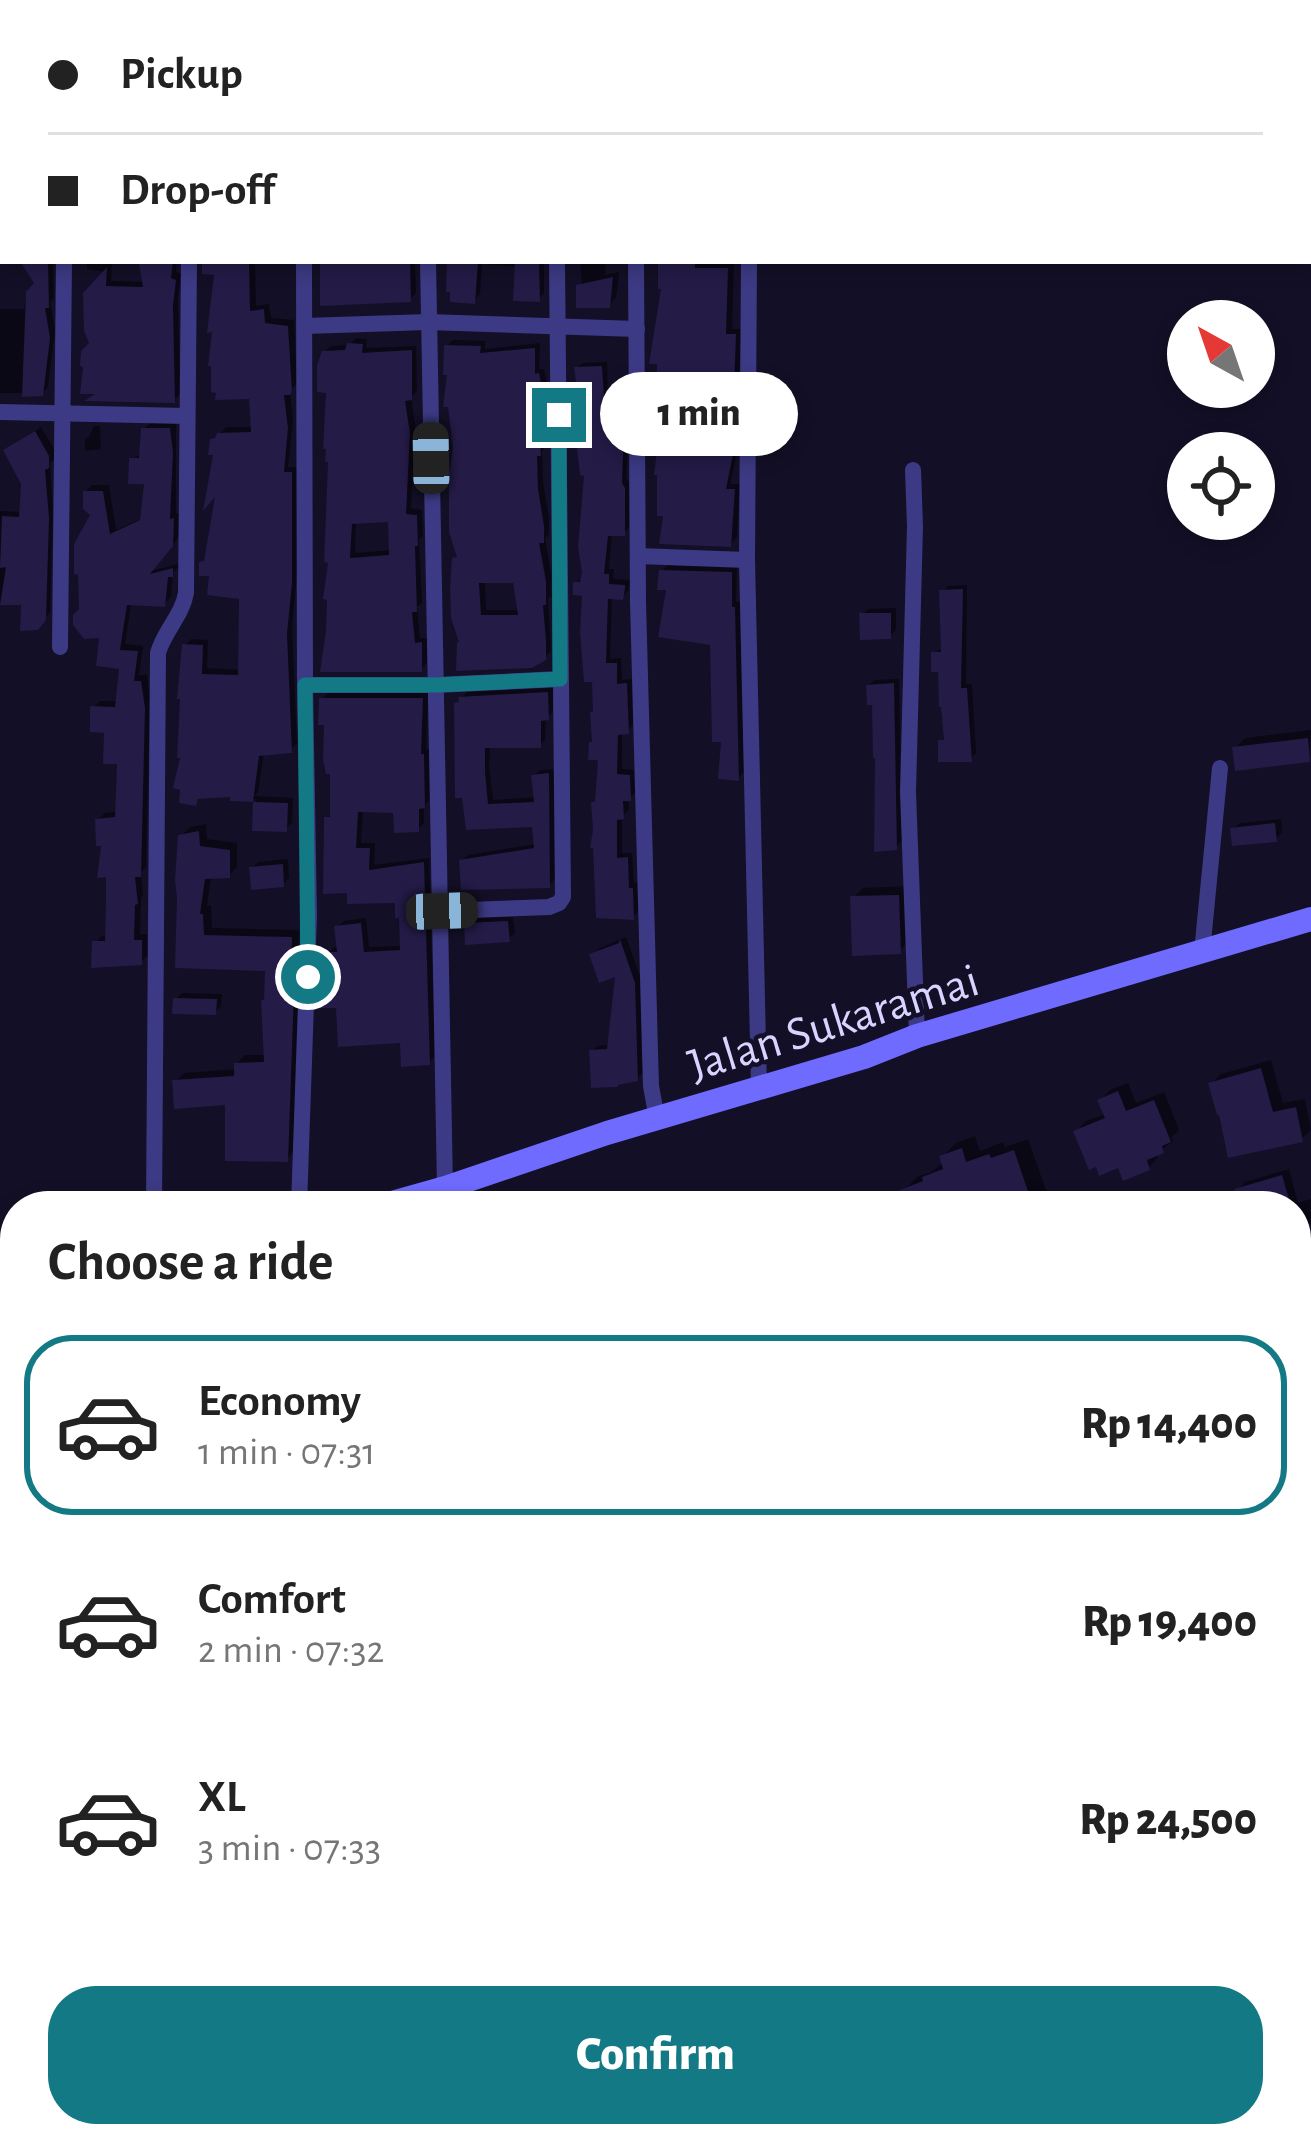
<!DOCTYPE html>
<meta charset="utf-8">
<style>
body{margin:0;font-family:"Alegreya Sans",sans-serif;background:#f6f6f6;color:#222;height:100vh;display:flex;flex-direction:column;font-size:45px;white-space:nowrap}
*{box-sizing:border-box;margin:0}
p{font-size:39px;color:#767676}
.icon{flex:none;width:66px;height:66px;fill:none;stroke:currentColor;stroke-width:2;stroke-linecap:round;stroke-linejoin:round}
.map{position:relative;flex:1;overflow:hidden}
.panel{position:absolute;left:0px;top:1191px;width:1311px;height:957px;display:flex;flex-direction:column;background:#fff;border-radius:48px 48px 0 0;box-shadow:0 6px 18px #0003}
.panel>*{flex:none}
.guide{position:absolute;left:0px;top:0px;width:1311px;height:264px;box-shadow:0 6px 18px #0003;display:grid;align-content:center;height:264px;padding:0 48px;background:#fff}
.needle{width:78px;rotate:320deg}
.tools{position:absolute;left:1167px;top:300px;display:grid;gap:24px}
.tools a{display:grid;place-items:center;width:108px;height:108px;border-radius:50%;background:#fff;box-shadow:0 6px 18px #0003;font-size:60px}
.end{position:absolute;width:54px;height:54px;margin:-27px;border:15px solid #137a85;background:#fff;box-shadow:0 0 0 6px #fff}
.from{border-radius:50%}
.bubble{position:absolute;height:84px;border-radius:42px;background:#fff;box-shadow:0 6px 18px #0003;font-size:39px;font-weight:800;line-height:84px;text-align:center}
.car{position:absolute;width:36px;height:72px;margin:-36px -18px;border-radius:15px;box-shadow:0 0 9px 3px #0007;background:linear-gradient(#222 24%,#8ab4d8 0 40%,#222 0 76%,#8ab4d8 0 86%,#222 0)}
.guide b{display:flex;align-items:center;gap:42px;height:114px;font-size:45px}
.guide b+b{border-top:3px solid #e0e0e0}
.guide i{width:30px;height:30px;background:#222}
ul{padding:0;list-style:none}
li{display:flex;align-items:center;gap:36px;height:180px;margin:0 24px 18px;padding:0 24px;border:6px solid transparent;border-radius:48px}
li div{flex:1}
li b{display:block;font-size:45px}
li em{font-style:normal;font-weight:800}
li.selected{border-color:#137a85}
li>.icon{width:108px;height:108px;stroke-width:1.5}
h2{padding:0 48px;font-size:54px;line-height:144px}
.cta{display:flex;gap:24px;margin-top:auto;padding:24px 48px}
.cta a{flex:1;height:138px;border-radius:48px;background:#137a85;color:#fff;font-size:48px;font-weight:800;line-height:138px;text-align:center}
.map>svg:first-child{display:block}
.shadow{fill:#0007;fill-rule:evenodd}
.building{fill:#241b47;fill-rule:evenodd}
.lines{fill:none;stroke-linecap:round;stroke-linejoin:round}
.street{stroke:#3d3a85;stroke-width:16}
.secondary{stroke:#6f6bff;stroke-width:24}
.route{stroke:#137a85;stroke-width:15}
.labels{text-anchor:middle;stroke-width:9;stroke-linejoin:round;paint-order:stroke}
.street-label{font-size:48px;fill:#d9d4ff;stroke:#130f26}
</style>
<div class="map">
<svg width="1311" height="2146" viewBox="0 0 1311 2146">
<rect width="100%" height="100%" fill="#130f26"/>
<!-- shadow -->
<g class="shadow">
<polygon points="0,161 3,161 3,221 0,222"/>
<polygon points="25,261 53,261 54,299 50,302 55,330 48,387 42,393 0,393 0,309 24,309 26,298 37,283"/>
<polygon points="87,261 112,261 111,281 145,282 142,261 177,261 176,272 181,274 178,298 180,394 174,400 91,398 98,391 93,344 106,272 87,269"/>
<polygon points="211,261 255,261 256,306 269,304 271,318 294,320 297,383 290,391 293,420 288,467 297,467 297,575 292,626 297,743 290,750 264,753 258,792 254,796 293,798 292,823 285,829 255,828 256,799 233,798 233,794 202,796 195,803 184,755 185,646 191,639 208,640 207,668 241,670 242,596 208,558 219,488 217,452 213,441 226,427 254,427 252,395 217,273"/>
<polygon points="323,261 415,261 416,293 410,299"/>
<polygon points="453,261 544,261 544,293 538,299 518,267 482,264 480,294 474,300"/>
<polygon points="580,261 606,261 605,275 619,272 616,298 609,305 579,286 582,283"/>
<polygon points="661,261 734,261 732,329 741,329 738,410 729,450 738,449 730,484 740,484 737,537 730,544 666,513 665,286"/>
<path d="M356,338L367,339L366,348L416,346L417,391L411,397L415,425L411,508L422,510L423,536L419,540L422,603L417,607L420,638H427V663L421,669L331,561L329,390L324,352L331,346L349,345ZM391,518L392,550L355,553L356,521Z"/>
<path d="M453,340L485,341V349L540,343L539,369H544L550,398L551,417L544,423L546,447L542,451L543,482L549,518V534L545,538L551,573V596L548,599L551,651L544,658L460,643L455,559L459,554L456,447L447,346ZM485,580H516L520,610H486Z"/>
<polygon points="607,362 608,393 615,393 614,421 629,419 626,477 629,482 629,527 624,533 612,533 609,569 614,569 613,579 630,580 628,591 622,597 612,596 610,659 621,658 622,680 632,679 633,725 627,731 622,731 622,769 634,770 635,793 628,799 629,810 622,817 622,853 632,853 634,883 637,883 638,911 633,917 599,799 601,757 595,741 596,711 585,593 576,583 584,577 587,473 577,368 582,363"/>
<polygon points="151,422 176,423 176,513 179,513 179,537 150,571 179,564 179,567 173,572 171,597 164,604 131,603 125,644 143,646 139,675 147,675 150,699 146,867 141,872 143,895 141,898 140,934 147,934 148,955 141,962 95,943 102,936 108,936 109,900 104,843 98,820 105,813 118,812 120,762 107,730 93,708 100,701 119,701 123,666 82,610 94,515 86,492 92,485 109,485 116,530 143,518 147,481 132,459 142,453 144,429"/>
<polygon points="94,426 100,426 101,449 85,451 85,439 89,437"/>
<polygon points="41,427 54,449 54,459 50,463 53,511 50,612 44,620 24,602 0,602 0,511 22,512 24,484 12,445"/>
<polygon points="668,565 737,567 736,602 740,602 744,772 738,778 725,739 713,642 669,587 662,571"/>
<polygon points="967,585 966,684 972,684 976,753 970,759 941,742 947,736 941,669 934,653 944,647 942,592 948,586"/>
<polygon points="896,608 896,630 890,636 862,615 868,609"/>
<polygon points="899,679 902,841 896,847 875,701 869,686 874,680"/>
<polygon points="553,688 553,712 546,719 545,740 540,745 490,745 489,765 493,800 537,797 534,776 540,770 554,769 555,879 549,885 462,861 468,855 537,844 535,824 468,827 462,698 467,692"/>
<polygon points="328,693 428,693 426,749 429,749 430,799 424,806 424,823 418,829 396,810 363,809 361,843 375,843 374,865 429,858 435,1056 429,1062 403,1040 339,1005 323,965 328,961 328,954 334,947 340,947 338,927 344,921 366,918 369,947 403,946 397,900 350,901 327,818 333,812 333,771 322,699"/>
<polygon points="1311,730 1309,759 1235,748 1245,738"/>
<polygon points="1281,819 1282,833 1276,839 1233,829 1240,823"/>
<polygon points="206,824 207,839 237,843 237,867 229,875 211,876 207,906 211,906 212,928 299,930 298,956 302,956 295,1150 287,1159 228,1102 176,1081 184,1073 237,1069 237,1064 245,1055 266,1055 268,969 178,965 181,836 190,827"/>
<polygon points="288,859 289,878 283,884 252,868 258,862"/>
<polygon points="908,886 909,941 899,951 853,898 863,888"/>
<polygon points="513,917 515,933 508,939 467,924 473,918"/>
<polygon points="626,937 640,976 643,1073 637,1078 592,1051 598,1046 611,1045 619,972 592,955 598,949"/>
<polygon points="182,993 222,994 221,1006 215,1012 176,999"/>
<polygon points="1271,1060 1283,1103 1305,1099 1311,1130 1301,1139 1211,1084 1221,1074"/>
<polygon points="1128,1083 1136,1103 1164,1092 1179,1130 1171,1138 1173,1141 1157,1153 1158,1157 1149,1167 1120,1164 1077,1131 1086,1121 1106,1114 1101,1100 1110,1090"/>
<polygon points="975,1136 980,1151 1003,1142 1005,1147 1028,1139 1048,1196 1038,1206 909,1206 904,1190 917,1177 931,1172 944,1162 942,1157 956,1143"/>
<polygon points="1289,1169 1298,1203 1311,1199 1311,1223 1296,1228 1296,1206 1242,1206 1238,1189 1245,1182"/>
<polygon points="15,1696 15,1927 10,1928 15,1948 15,2027 0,2031 0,1700"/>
</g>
<!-- building -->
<g class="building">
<polygon points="20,261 48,261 49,308 45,308 50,338 43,396 22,397 26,292 34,283"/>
<polygon points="147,261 173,261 171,278 176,280 173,306 175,403 84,401 95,394 80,394 83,367 80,366 81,351 89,343 84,331 83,293 107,267 106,286 143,287 139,263 147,263"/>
<polygon points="202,261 249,261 250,311 264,309 265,323 288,326 292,392 290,395 284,395 288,428 284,472 292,472 292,583 287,634 292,753 259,756 253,802 230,801 230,797 198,799 196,806 179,803 180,790 173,788 180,758 177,758 180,699 177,699 182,644 203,645 202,674 238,675 239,599 207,595 209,576 199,576 199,562 204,561 215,497 203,511 213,455 208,455 210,439 215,438 217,433 251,432 249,399 215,400 216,393 211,392 211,366 208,366 212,332 207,333 214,275 202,274"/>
<polygon points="320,261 410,261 411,302 320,306"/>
<polygon points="447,261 478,261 475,304 450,302 450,292 446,292"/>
<polygon points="515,261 539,261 540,302 513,301"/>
<polygon points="658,261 695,261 695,268 728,268 726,334 736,334 733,418 725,454 733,454 726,489 735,489 731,547 659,544 663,516 657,516 657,475 654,475 663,402 656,402 657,364 649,364 661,289 658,289"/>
<polygon points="613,277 610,308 576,308 576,285"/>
<path d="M347,343L363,344L362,353L412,350V400L405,401L410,433L406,514L417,515L418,546H415L417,612H412L415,643L422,642V672H320L326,631L327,600L323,599L328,563L324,562L328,462H325L326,449H323L326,393L317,392V365L322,351L345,350ZM388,522L389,555L350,558L352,524Z"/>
<path d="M444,345L481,346L480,353L535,348V374L539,373L546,406V426L539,427L541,456H537L538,489L544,526V543H539L546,581V605H543L546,641V660L532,668L456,671L457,642H459L451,618L450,588L452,558L457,557L449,532V476L453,448L448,407H443L447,375H443ZM479,583H513L518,615H481Z"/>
<polygon points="602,366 604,397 611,397 610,425 624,423 622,483 625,488 625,536 608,536 604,574 609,574 609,584 625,585 625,589 623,600 608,599 606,663 617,663 617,684 627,683 629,734 618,735 617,774 630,775 631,801 623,801 624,819 617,820 617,858 628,857 629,888 633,888 634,920 596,918 593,848 590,848 593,830 591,802 595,802 598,760 588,760 589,742 592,742 590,712 593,712 592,682 584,682 580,632 582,596 573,595 573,582 580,582 582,572 578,547 584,476 580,475 577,448 574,397 578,397 574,367"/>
<polygon points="141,428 170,428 173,452 170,519 174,518 173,546 150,574 173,568 173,577 168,577 165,607 127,605 120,650 138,651 134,681 141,681 145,708 141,877 135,877 138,904 135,905 134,940 142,940 142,965 91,968 92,941 105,941 106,900 106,877 97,878 101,846 96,846 95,819 115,817 117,764 103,764 104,733 90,732 90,706 115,707 119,669 96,666 99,638 84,639 73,625 73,615 79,609 78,575 74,574 74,544 90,515 83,509 83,491 103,491 110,534 140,520 144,484 128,484 129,458 139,458"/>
<polygon points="35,431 49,456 49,468 45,470 49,518 46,620 38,630 20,631 21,605 0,605 6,567 0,568 2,516 19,517 21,484 3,450"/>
<polygon points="659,570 732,572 732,607 735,607 739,781 718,779 721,742 712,742 710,645 658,637 666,590 657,590"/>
<polygon points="963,589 961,688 967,688 972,762 938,762 938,740 944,740 941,707 939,707 938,672 931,672 931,652 941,652 939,590"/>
<polygon points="859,613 891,613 891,639 860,640"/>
<polygon points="894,683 897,850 874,852 875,758 873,758 872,705 867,705 866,685"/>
<polygon points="548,692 549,720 541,721 541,748 485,748 485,772 488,804 534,802 531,775 549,773 550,888 461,890 459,860 534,848 532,827 466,830 462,798 455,798 454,703 459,702 458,697"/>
<polygon points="319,698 423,698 421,754 424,754 425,808 419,809 419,832 394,833 393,813 358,812 356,848 370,848 369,870 424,862 430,1065 401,1067 400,1043 338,1047 336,1008 319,1008 320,964 325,964 325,952 337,952 334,926 361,923 364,952 400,950 399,918 395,918 395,903 347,904 347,893 323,894 324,817 330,817 330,774 326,774 323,760 324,725 318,725"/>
<polygon points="1308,738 1310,762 1235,771 1232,747"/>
<polygon points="253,802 288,803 287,832 252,831"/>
<polygon points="1275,823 1277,842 1232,846 1230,828"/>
<polygon points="199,831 200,846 230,850 230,878 205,879 200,914 203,914 204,935 292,937 291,963 295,963 288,1162 225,1161 225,1105 174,1109 172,1080 234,1076 234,1063 264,1062 261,1000 264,1000 265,971 175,968 177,898 175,880 178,835"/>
<polygon points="283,864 284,887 251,890 249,867"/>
<polygon points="899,895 901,954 852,956 850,896"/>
<polygon points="508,921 510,942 465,945 464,923"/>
<polygon points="620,939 635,983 638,1081 618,1085 618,1087 591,1088 589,1050 607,1049 615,977 599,983 589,954 619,943"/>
<polygon points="173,998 217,999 216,1015 172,1014"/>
<polygon points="1261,1068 1273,1112 1296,1107 1303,1142 1228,1158 1219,1115 1217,1115 1208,1083"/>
<polygon points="1118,1091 1126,1111 1154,1100 1171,1142 1162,1146 1164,1153 1147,1160 1150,1170 1123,1181 1118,1168 1099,1176 1096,1167 1089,1170 1073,1131 1105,1118 1097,1100"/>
<polygon points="962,1148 966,1162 989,1154 991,1158 1014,1150 1033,1206 906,1206 900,1190 923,1181 922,1177 943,1169 939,1156"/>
<polygon points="1282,1175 1291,1206 1239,1206 1234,1189"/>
<polygon points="15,1702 15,1782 10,1783 0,1746 0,1706"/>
<polygon points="15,1797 15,1930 0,1934 0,1801"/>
<polygon points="5,1962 15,1999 15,2030 0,2034 0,1963"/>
</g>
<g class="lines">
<!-- street -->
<g class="street">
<polyline points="660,3 661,0"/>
<polyline points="304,261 305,685"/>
<polyline points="428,261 445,1188"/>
<polyline points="636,261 638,601 650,1051 651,1086 657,1119"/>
<polyline points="749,261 747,560 759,1087"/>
<polyline points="305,326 428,322 637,329"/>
<polyline points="0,412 187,416"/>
<polyline points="913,470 915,526 908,792 917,1036"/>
<polyline points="638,556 747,560"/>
<polyline points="60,647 64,261"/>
<polyline points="442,911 549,907 559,903 563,897 557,261"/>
<polyline points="1202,952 1220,768"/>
<path d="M154,1206L158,653C164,631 182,616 186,593L189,261"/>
<polyline points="299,1206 309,916 305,685 436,685 560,679"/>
</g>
<!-- secondary -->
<g class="secondary">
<polyline points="381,1206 445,1188 607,1133 864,1057 917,1036 1311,919"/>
<polyline points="0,1326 15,1321"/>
</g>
</g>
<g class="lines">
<!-- route -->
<polyline class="route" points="308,977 305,685 436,685 560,679 559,415"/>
</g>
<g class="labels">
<!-- street labels -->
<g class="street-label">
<text transform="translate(833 1021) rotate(-17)" y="17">Jalan Sukaramai</text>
</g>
</g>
</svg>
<div class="tools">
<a><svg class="needle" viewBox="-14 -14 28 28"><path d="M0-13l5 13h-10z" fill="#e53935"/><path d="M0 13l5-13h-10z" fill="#767676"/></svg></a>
<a><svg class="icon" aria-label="locate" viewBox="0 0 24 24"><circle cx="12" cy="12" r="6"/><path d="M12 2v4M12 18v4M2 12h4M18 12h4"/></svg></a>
</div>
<i class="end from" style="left:308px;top:977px"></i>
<i class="end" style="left:559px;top:415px"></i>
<div class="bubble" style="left:600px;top:372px;width:198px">1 min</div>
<i class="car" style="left:431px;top:458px;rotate:359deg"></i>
<i class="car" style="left:442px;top:911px;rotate:88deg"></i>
<div class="guide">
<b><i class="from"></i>Pickup</b>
<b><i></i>Drop-off</b>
</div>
<section class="panel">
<h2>Choose a ride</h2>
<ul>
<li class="selected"><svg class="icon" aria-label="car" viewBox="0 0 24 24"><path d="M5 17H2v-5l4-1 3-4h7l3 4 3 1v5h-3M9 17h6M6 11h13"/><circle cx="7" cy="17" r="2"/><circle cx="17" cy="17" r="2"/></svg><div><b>Economy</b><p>1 min · 07:31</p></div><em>Rp 14,400</em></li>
<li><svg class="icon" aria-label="car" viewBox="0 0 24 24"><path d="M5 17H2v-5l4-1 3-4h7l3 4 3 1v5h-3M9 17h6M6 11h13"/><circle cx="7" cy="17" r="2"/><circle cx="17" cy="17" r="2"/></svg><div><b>Comfort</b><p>2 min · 07:32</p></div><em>Rp 19,400</em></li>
<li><svg class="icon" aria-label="car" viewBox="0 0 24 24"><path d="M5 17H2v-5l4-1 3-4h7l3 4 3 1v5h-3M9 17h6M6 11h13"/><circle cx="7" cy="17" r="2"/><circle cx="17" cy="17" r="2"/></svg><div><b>XL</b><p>3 min · 07:33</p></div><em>Rp 24,500</em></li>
</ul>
<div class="cta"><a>Confirm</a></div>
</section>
</div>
